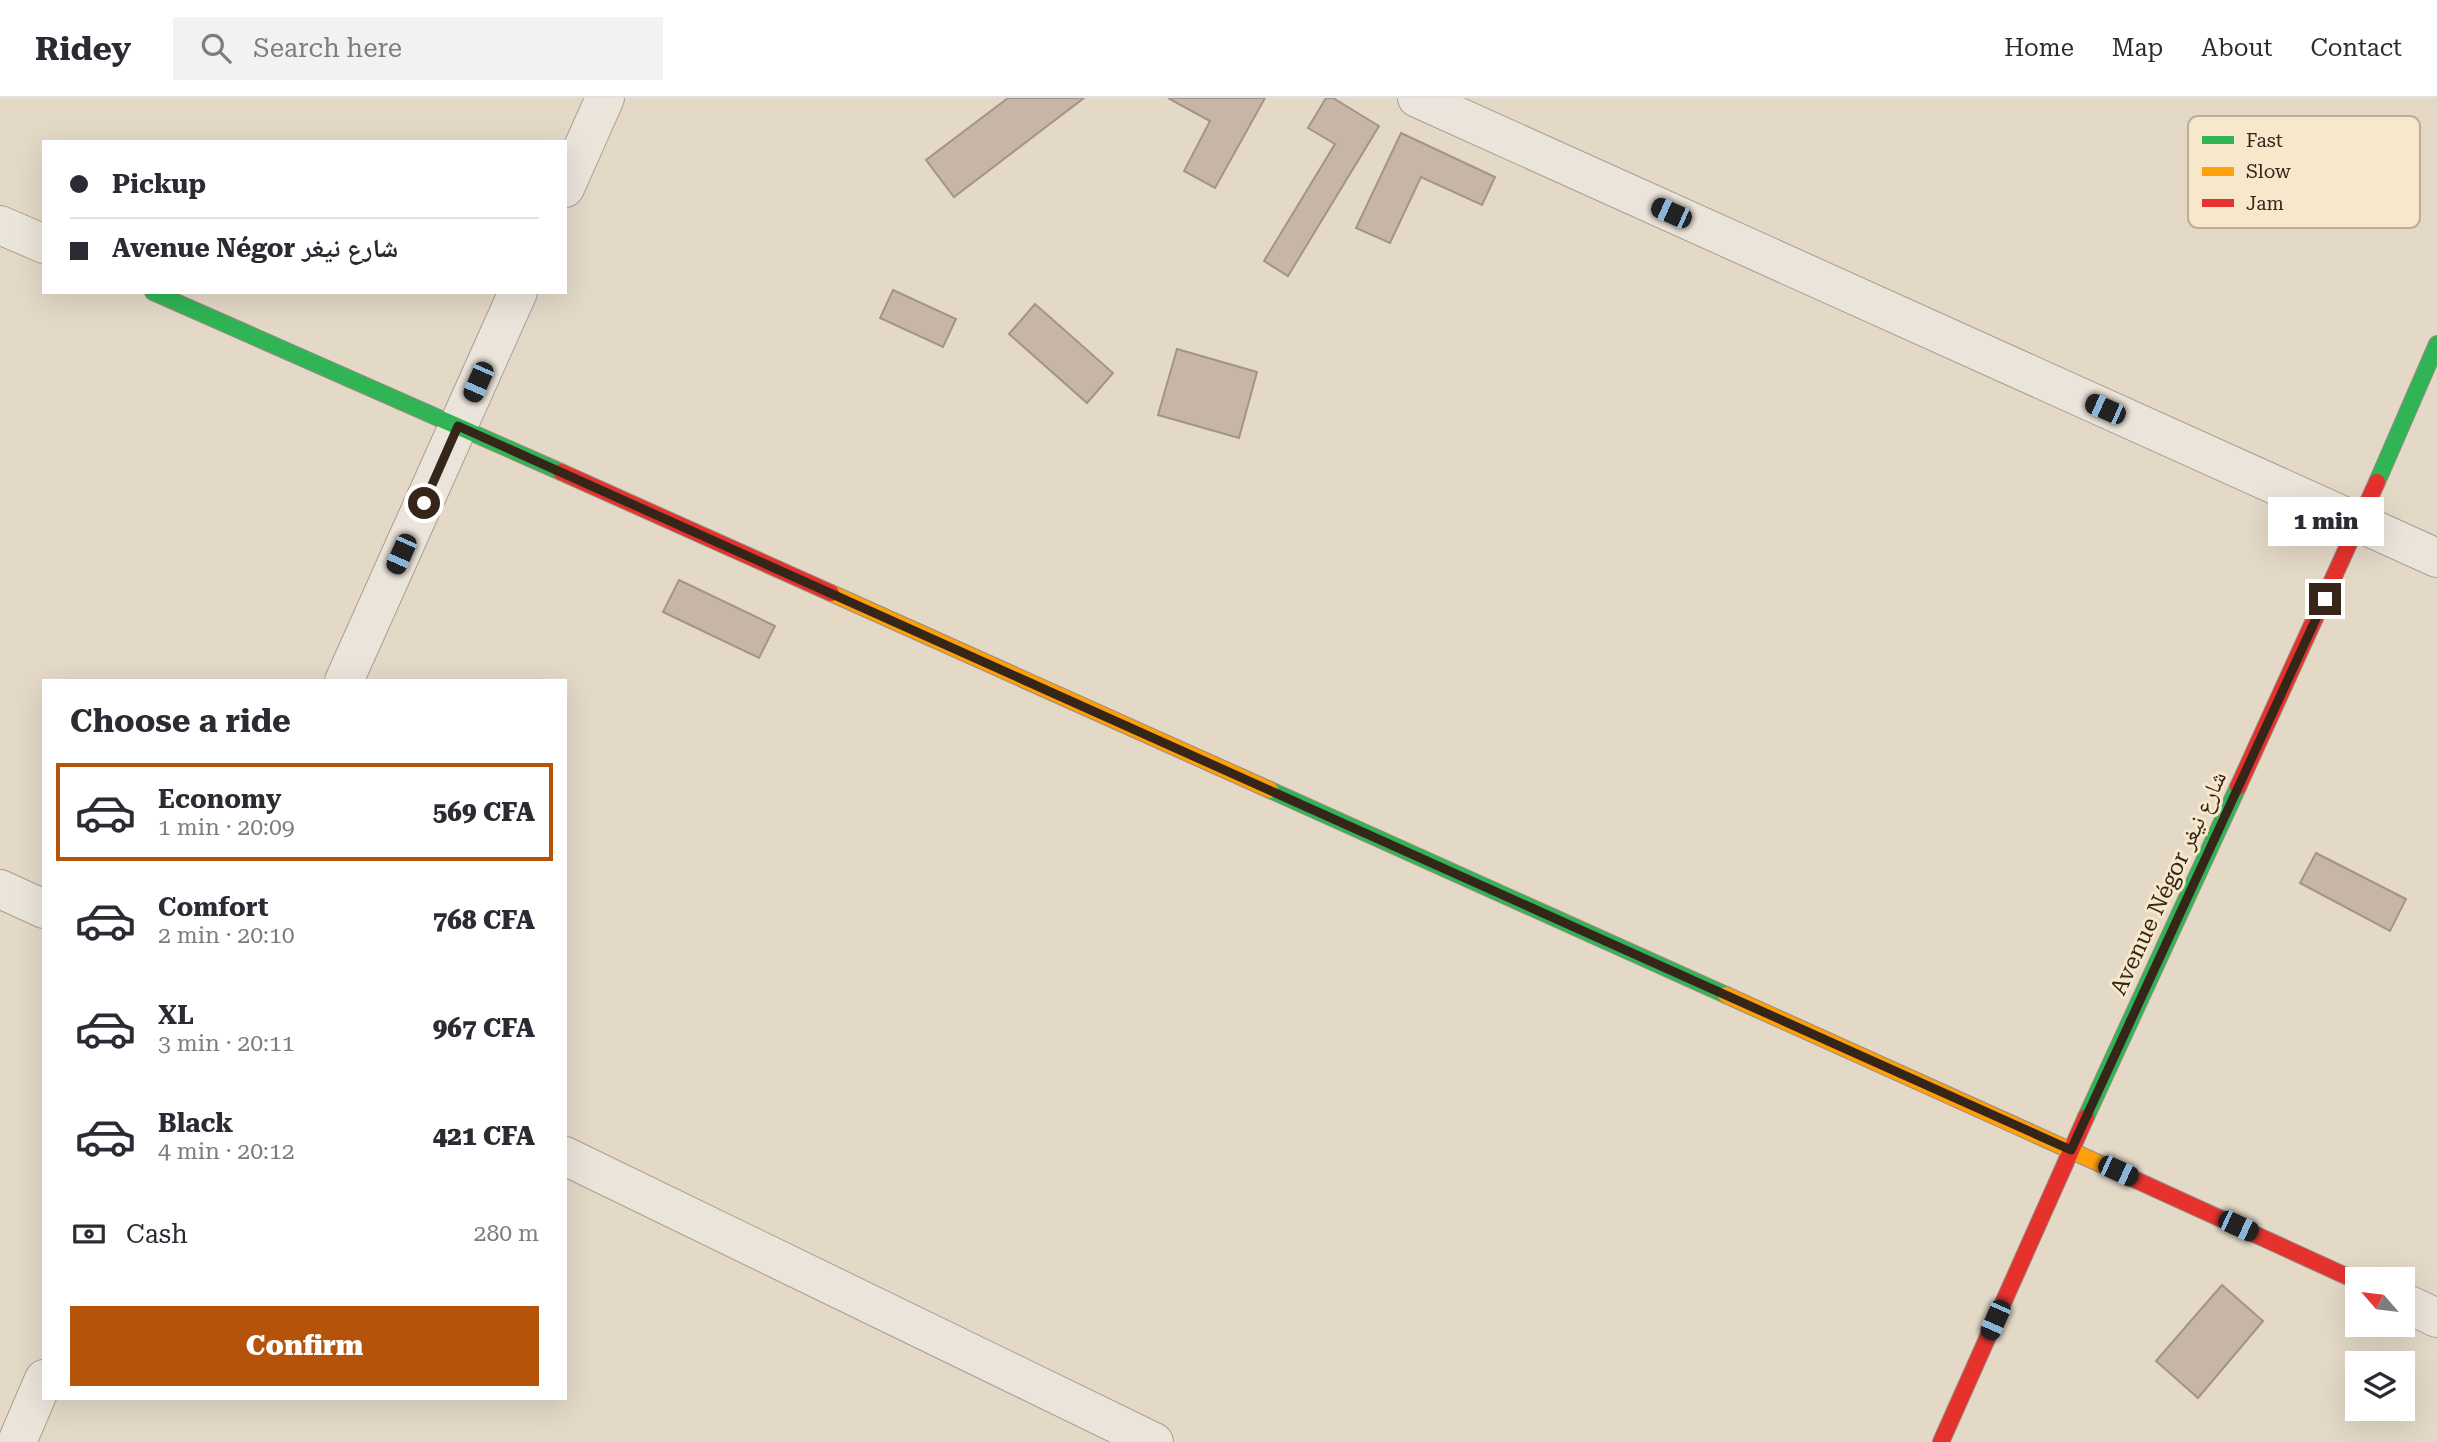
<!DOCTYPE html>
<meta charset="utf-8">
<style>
body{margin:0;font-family:"Roboto Serif","Noto Naskh Arabic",serif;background:#f2f2f3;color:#2b2b33;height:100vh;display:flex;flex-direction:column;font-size:26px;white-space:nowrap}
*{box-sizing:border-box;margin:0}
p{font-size:23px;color:#7c7c81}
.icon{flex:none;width:38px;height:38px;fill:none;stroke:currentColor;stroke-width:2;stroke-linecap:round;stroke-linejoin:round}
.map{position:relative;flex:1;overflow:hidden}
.side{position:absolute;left:42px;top:581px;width:525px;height:721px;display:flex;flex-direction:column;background:#fff;border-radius:0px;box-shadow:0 7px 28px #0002}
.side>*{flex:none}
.hud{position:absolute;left:42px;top:42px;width:525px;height:154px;border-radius:0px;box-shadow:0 7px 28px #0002;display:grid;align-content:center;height:154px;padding:0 28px;background:#fff}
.needle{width:46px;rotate:298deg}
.buttons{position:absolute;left:2345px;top:1169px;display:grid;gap:14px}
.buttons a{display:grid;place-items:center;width:70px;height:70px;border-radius:0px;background:#fff;box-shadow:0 7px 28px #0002;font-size:35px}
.end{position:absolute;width:32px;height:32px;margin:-16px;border:9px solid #36261a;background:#fff;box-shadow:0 0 0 4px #fff}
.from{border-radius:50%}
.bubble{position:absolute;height:49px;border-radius:0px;background:#fff;box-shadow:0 7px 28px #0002;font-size:23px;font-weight:800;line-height:49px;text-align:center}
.car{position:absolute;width:21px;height:42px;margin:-21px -10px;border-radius:9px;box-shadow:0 0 5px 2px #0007;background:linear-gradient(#222 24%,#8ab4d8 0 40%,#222 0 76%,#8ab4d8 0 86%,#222 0)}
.hud b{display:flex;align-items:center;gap:24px;height:66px;font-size:26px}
.hud b+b{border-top:2px solid #e1e1e2}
.hud i{width:18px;height:18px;background:#2b2b33}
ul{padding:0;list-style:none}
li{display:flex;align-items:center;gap:21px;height:98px;margin:0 14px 10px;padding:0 14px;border:4px solid transparent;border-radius:0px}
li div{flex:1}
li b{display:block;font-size:26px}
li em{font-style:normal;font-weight:800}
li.current{border-color:#b45309}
li>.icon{width:63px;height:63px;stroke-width:1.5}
h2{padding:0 28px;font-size:32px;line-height:84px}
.pay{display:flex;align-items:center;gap:18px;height:77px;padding:0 28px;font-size:26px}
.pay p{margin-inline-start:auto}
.button{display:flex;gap:14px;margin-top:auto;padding:14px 28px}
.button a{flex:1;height:80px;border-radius:0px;background:#b45309;color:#fff;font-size:28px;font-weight:800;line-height:80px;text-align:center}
header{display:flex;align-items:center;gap:42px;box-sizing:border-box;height:98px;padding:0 35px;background:#fff;border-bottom:2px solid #e1e1e2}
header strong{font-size:33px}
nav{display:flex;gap:38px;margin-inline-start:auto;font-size:24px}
.search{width:490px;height:63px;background:#f2f2f3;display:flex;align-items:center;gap:18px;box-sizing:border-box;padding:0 24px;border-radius:0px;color:#7c7c81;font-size:26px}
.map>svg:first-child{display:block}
.building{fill:#c7b6a8;stroke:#a39487;stroke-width:2}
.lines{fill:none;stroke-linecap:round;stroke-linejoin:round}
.street-casing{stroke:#a89e92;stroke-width:40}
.fast-casing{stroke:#988d81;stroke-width:18}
.slow-casing{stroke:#988d81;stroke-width:18}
.jam-casing{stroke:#988d81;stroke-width:18}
.street{stroke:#ebe4da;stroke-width:38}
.fast{stroke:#30b455;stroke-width:16}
.slow{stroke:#ff9f0a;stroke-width:16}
.jam{stroke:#e5322d;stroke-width:16}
.route{stroke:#36261a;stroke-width:9}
.labels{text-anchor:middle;stroke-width:6;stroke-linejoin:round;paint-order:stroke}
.street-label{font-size:23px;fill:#36261a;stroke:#f7e7cb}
.key{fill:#f7e7cb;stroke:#bdad96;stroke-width:2}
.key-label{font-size:19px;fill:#36261a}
</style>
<header>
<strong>Ridey</strong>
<div class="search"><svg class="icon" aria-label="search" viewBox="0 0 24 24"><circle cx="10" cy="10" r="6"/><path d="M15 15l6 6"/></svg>Search here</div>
<nav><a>Home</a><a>Map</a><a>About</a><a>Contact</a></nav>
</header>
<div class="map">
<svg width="2437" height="1344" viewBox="0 0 2437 1344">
<rect width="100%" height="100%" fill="#e4d9c7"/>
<!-- building -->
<g class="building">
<polygon points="1008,0 1084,0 954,99 926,62"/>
<polygon points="1168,0 1265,0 1215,90 1184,73 1210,23"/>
<polygon points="1326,0 1333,0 1379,28 1288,178 1264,163 1335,46 1308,30"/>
<polygon points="1401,35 1495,79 1482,107 1421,79 1390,145 1356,130"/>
<polygon points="893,192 956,221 943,249 880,220"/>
<polygon points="1035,206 1113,275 1087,305 1009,236"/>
<polygon points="1177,251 1257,274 1239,340 1158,317"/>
<polygon points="679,482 775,528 759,560 663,514"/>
<polygon points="2316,755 2406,801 2390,833 2300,785"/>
<polygon points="2222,1187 2263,1223 2198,1300 2156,1263"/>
</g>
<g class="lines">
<defs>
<g id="street">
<polyline points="1417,0 2437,460"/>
<polyline points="565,90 605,0"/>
<polyline points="0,127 44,146"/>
<polyline points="344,583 518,194"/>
<polyline points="0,791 44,811"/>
<polyline points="565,1058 1154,1344"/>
<polyline points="2403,1204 2437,1220"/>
<polyline points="17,1344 44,1281"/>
</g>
<g id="fast">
<polyline points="153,194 561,374"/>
<polyline points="2377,384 2437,246"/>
<polyline points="1270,692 1726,897"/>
<polyline points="2086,1019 2238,689"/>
</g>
<g id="slow">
<polyline points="831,495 1270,692"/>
<polyline points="1726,897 2125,1077"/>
</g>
<g id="jam">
<polyline points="561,374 831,495"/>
<polyline points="2238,689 2377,384"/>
<polyline points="2125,1077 2357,1183"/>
<polyline points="1941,1344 2086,1019"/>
</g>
</defs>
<!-- street casing -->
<use href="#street" class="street-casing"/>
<!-- fast casing -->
<use href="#fast" class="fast-casing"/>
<!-- slow casing -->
<use href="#slow" class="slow-casing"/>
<!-- jam casing -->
<use href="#jam" class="jam-casing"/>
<!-- street -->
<use href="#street" class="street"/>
<!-- fast -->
<use href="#fast" class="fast"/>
<!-- slow -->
<use href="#slow" class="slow"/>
<!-- jam -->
<use href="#jam" class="jam"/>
</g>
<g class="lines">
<!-- route -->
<polyline class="route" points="424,405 458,328 2071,1052 2325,501"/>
</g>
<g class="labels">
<!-- street labels -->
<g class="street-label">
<text transform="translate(2168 785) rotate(-65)" y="8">Avenue Négor شارع نيغر</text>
</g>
</g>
<!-- legend -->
<rect x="2188" y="18" width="232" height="112" rx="10" class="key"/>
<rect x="2202" y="38" width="32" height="8" fill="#30b455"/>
<rect x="2202" y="69" width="32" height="9" fill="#ff9f0a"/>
<rect x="2202" y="101" width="32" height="8" fill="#e5322d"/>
<g class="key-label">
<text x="2246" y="49">Fast</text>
<text x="2246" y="80">Slow</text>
<text x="2246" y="112">Jam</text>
</g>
</svg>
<div class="buttons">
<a><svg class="needle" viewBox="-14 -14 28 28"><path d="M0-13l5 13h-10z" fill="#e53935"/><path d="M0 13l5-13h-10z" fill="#7c7c81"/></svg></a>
<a><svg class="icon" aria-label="layers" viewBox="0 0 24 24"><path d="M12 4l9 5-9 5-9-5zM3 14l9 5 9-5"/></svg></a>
</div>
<i class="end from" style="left:424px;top:405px"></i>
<i class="end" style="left:2325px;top:501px"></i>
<div class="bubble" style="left:2268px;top:399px;width:116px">1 min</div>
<i class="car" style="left:1671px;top:115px;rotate:294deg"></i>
<i class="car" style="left:478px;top:284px;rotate:204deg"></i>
<i class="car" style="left:2105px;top:311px;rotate:294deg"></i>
<i class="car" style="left:401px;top:456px;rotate:204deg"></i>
<i class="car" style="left:2118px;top:1073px;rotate:115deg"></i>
<i class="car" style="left:2238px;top:1128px;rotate:115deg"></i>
<i class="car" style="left:1995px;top:1222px;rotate:204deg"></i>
<div class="hud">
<b><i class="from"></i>Pickup</b>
<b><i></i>Avenue Négor شارع نيغر</b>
</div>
<section class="side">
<h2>Choose a ride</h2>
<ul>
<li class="current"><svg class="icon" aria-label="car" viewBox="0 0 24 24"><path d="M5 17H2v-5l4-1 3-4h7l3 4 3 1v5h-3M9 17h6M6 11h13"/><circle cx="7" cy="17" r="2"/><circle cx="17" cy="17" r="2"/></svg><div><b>Economy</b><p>1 min · 20:09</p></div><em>569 CFA</em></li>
<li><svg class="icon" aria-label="car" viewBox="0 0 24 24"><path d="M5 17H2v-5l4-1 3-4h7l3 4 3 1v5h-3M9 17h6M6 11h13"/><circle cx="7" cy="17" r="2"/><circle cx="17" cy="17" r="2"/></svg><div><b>Comfort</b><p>2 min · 20:10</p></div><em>768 CFA</em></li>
<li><svg class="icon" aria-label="car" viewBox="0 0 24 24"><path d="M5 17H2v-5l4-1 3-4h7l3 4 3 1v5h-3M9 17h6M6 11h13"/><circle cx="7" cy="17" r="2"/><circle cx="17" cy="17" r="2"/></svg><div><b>XL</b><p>3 min · 20:11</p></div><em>967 CFA</em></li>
<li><svg class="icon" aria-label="car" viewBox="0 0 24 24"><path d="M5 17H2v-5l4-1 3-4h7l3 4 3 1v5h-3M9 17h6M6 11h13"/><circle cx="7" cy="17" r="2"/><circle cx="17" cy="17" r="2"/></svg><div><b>Black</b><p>4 min · 20:12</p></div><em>421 CFA</em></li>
</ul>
<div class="pay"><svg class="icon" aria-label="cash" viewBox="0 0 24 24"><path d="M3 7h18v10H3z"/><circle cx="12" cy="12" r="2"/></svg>Cash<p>280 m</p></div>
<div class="button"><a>Confirm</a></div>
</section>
</div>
